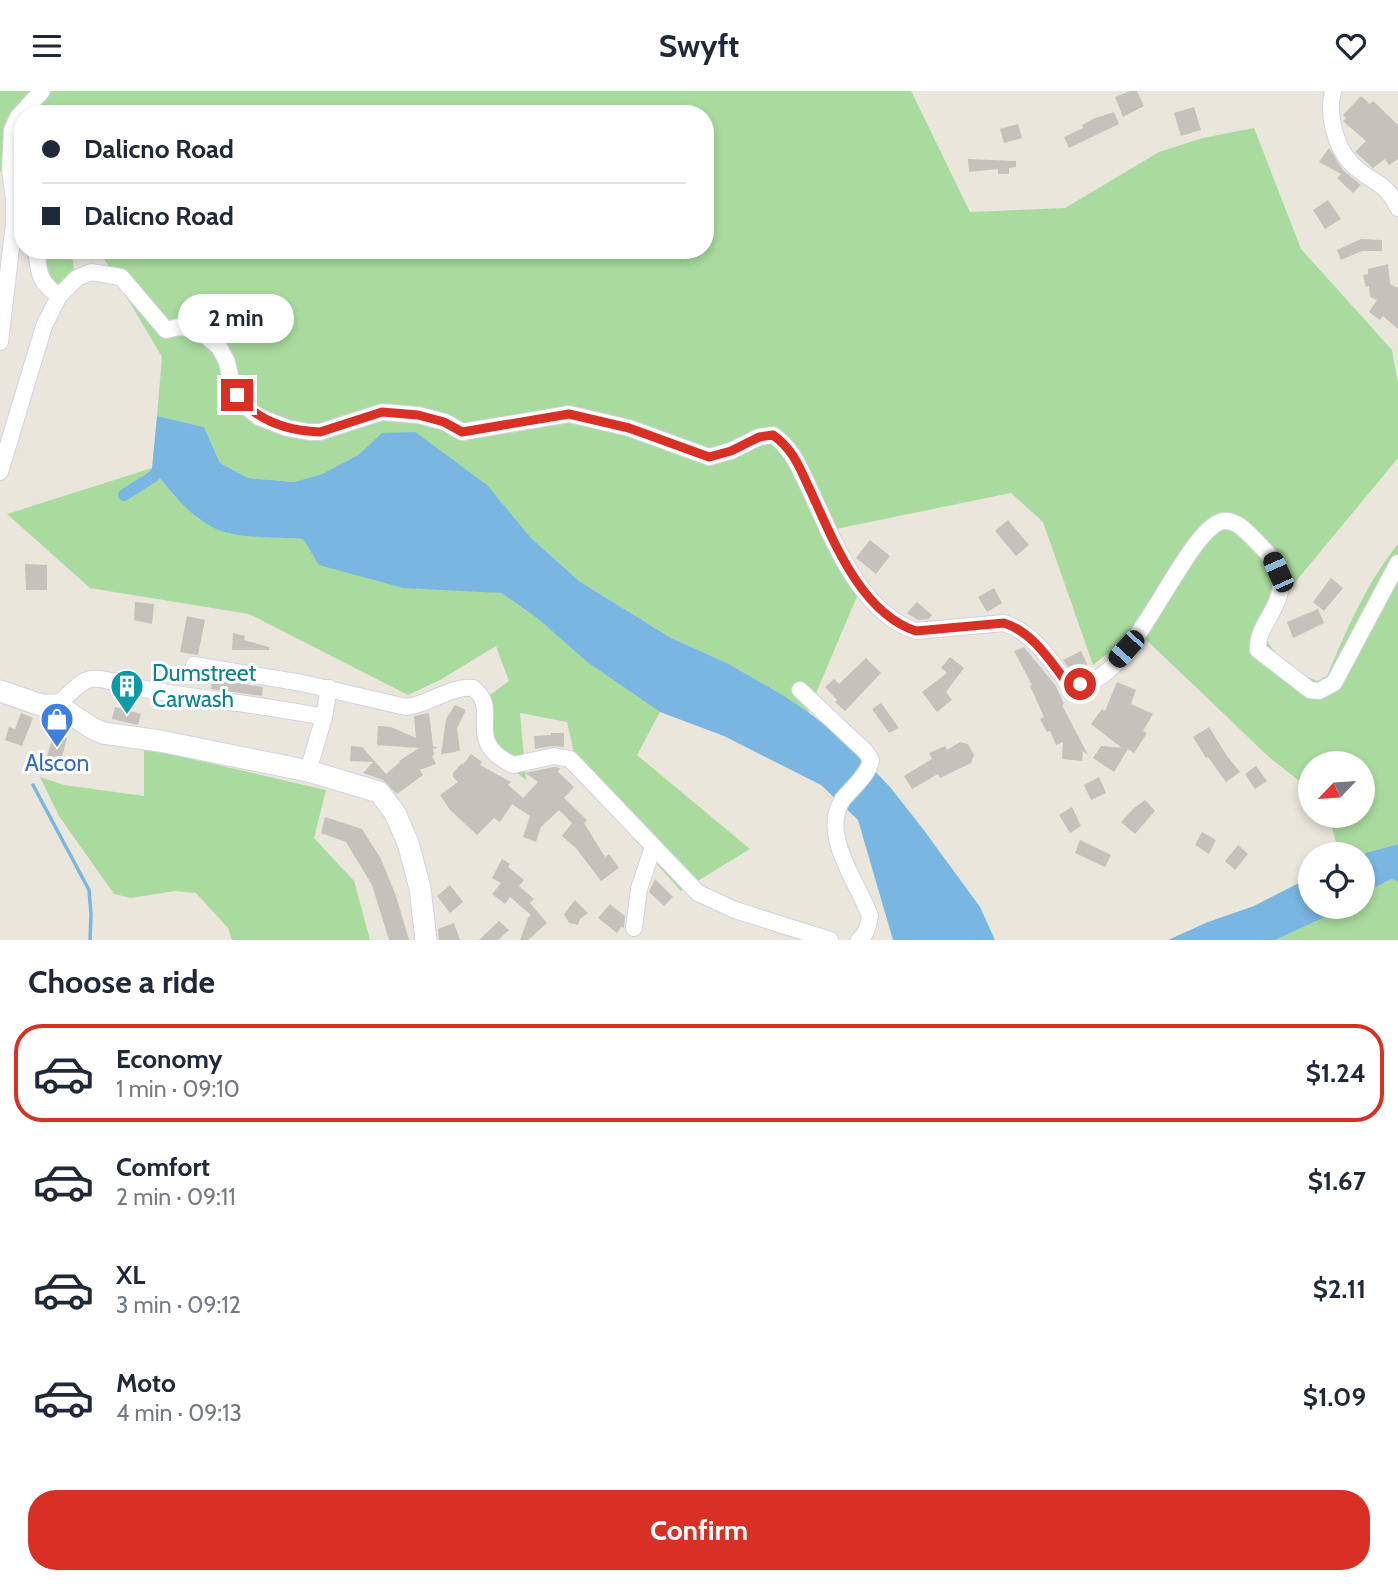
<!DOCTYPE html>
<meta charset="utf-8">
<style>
body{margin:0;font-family:Cabin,sans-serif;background:#f6f6f7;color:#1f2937;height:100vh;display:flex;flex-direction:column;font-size:26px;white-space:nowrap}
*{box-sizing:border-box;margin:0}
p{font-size:23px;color:#747a83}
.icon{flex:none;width:38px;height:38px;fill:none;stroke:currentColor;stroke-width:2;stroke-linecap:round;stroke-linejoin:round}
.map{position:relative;height:849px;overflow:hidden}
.sheet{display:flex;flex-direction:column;background:#fff;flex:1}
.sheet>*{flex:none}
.hud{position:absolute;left:14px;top:14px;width:700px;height:154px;border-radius:28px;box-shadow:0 4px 10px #0003;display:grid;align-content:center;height:154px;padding:0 28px;background:#fff}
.needle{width:46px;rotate:245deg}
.tools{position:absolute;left:1298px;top:660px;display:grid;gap:14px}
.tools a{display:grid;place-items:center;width:77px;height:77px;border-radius:50%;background:#fff;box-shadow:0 4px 10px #0003;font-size:35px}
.end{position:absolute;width:32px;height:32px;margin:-16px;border:9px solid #d93025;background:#fff;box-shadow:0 0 0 4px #fff}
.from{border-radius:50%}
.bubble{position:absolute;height:49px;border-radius:24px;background:#fff;box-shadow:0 4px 10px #0003;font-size:23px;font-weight:800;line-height:49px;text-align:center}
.car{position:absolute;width:21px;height:42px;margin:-21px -10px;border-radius:9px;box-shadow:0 0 5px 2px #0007;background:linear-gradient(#222 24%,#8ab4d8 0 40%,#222 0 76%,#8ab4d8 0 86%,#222 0)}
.hud b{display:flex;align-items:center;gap:24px;height:66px;font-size:26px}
.hud b+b{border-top:2px solid #e0e1e3}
.hud i{width:18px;height:18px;background:#1f2937}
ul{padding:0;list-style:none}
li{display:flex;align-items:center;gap:21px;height:98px;margin:0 14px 10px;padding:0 14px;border:4px solid transparent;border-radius:28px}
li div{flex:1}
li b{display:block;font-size:26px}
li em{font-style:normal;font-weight:800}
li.on{border-color:#d93025}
li>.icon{width:63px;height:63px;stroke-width:1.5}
h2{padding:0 28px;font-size:32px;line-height:84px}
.button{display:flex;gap:14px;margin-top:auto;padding:14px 28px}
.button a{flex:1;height:80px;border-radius:28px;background:#d93025;color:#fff;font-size:28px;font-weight:800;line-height:80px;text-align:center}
header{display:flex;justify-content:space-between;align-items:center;height:91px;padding:0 28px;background:#fff;font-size:32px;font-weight:800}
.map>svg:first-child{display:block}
.green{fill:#a9db9e}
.water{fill:#79b6e1}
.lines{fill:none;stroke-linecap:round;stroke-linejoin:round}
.stream{stroke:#79b6e1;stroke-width:3.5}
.canal{stroke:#79b6e1;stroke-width:12}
.building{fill:#c5c2bb}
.street-casing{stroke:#d1d2e0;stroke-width:18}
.secondary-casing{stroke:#d1d2e0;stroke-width:23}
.street{stroke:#fff;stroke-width:16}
.secondary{stroke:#fff;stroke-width:21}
.route{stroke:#d93025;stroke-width:9}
.labels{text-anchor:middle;stroke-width:6;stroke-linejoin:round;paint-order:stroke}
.culture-label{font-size:23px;fill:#0d838f;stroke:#fff;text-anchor:start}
.shop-label{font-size:23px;fill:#366cbe;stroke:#fff}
</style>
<header><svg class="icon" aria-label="menu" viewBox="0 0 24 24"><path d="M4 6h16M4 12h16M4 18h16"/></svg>Swyft<svg class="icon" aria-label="heart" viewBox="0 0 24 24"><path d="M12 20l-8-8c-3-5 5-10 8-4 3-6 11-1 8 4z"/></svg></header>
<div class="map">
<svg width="1398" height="849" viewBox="0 0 1398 849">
<rect width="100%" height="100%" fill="#eae6dc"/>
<!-- green -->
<g class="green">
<path d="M0,0H911L970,121L1065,117L1159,61L1203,47L1254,37L1301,158L1392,259L1398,293V367L1282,507L1267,549C1280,573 1293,579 1317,590L1327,585C1346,540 1367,491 1398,453V753L1362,763H1339L1329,725L1363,724V672H1311V699L1270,667L1137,540L1093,574L1043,431L1011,402L821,441L858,503L808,621L727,572L671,547L579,490L530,446L382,342L358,364L322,383L294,391L248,387L220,372L204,336L157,325L162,266L99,159H705V23H23V92L0,80Z"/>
<path d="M41,159H53L73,169L74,183C65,190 60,196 49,192Z"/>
<polygon points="152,377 173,404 200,429 230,443 303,448 467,499 501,502 537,527 587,571 660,621 637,664 750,758 681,800 580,688 567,631 520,622 526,689 486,657 486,607 509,590 496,555 440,589 408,604 249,523 90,497 7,423"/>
<polygon points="144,657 326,699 314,747 354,790 370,849 232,849 228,837 196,802 175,800 131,807 114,803 59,725 40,686 64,694 144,705"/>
<polygon points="1392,788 1398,791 1398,849 1275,849 1347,816 1363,816 1363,802"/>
</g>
<!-- water -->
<g class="water">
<path d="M157,325L204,336L220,372L248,387L294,391L322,383L358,364L382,342L415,341L487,394L530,446L579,490L671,547L727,572L784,605L808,621L849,653L890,696L923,738L980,816L995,849H893L858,729L821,694L724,645L660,621L587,571L537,527L501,502L403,497L319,474L303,448C280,446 254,447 232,443C197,436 172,403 152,377Z"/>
<polygon points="1398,753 1398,791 1392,788 1363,802 1362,763"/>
<polygon points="1311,786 1311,816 1347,816 1275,849 1168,849 1208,831 1254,815"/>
</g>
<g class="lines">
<!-- stream -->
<polyline class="stream" points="33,694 89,799 91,823 90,849"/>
<!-- canal -->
<polyline class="canal" points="124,404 154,385 166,368"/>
</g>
<!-- building -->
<g class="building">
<polygon points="1130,0 1137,0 1144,15 1123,26 1115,6"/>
<polygon points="1361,5 1370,13 1373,10 1398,34 1398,68 1389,74 1385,68 1373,77 1355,61 1366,50 1343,30 1346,27 1343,24"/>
<polygon points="1194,16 1201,39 1181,45 1174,22"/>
<polygon points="1114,21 1119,33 1069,57 1064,46 1083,37 1082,34 1095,27"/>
<polygon points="1018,33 1022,47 1004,52 1000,38"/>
<polygon points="1329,57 1343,79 1361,94 1353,102 1337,87 1341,83 1319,71"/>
<polygon points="968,68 1016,70 1016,76 1009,77 1009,83 998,83 998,78 969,81"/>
<polygon points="1328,109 1341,128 1325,138 1313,119"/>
<polygon points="1361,148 1382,149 1382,160 1362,160 1341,169 1337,159"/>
<polygon points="1388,173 1390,193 1398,197 1398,238 1383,225 1380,229 1369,221 1377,209 1370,206 1369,195 1366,196 1363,184 1368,183 1368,178"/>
<polygon points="1008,429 1029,454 1016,465 995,440"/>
<polygon points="870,449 890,465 876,483 856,467"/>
<polygon points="25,473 47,474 47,499 26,499"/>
<polygon points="1331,487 1343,497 1324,520 1313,511"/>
<polygon points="994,497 1002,512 987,521 978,506"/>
<polygon points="135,511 154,513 152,533 134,529"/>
<polygon points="917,511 932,524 929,528 918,529 907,522"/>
<polygon points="1318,518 1324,532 1293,547 1287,531"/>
<polygon points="187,525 205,529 198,564 180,561"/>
<polygon points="233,542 245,545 244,549 269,556 269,559 232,559"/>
<polygon points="1024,556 1056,595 1064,613 1062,614 1088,664 1083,660 1082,670 1062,668 1063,651 1056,654 1050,640 1047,641 1040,628 1044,626 1030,595 1032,594 1014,560"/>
<polygon points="1081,560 1090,579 1074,584 1063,569"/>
<polygon points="950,566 964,577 946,601 952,609 937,621 922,601 947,582 941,577"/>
<polygon points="866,567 881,582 845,620 835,611 837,609 825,596 834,588 839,593"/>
<polygon points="212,588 263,596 262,605 211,598"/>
<polygon points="1117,591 1136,599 1131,613 1153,623 1143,640 1147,642 1134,662 1128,658 1114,681 1093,667 1101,655 1122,657 1091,633 1102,618 1105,620"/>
<polygon points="881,612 899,637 889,642 872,618"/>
<polygon points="455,614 466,619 457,637 460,660 441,663 446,628"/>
<polygon points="115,616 141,623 138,634 112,628"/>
<polygon points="21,622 33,627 22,655 5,649 9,636 15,638"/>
<polygon points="429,622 433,655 438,657 433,658 434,664 432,665 436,673 420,679 423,684 397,703 383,689 363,682 373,671 350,670 351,655 362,656 386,683 400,671 399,670 419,657 377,654 378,635 391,636 416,647 414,625"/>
<polygon points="1209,636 1227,665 1240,681 1226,691 1208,666 1206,667 1193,646"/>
<polygon points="551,642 564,642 564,656 552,655 535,658 534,645 551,644"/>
<polygon points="54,643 67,647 60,673 46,668"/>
<polygon points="960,651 968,653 974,664 971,672 940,687 938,683 912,698 904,685 932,668 929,662 945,655 947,659"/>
<polygon points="471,663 482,671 480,674 511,691 508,694 523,707 538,691 525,682 554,676 560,677 558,681 574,696 564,707 587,729 584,732 605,766 609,763 619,777 601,790 576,757 562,745 572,732 559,719 541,736 536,751 523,746 530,725 512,713 500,731 494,727 477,744 450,719 440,704 458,691 453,686 453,682 462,672 463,674"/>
<polygon points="1256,675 1267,690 1255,698 1245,683"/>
<polygon points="1099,686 1106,702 1091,709 1084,694"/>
<polygon points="1145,709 1155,720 1135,743 1121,731 1134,717"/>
<polygon points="1072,716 1081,735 1070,742 1059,724"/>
<polygon points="325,726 362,738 381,768 396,805 409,849 389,849 372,794 346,751 321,742"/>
<polygon points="1202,741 1216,749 1209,763 1195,754"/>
<polygon points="1080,749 1111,764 1105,776 1075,762"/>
<polygon points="1238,754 1248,763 1235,779 1225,770"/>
<polygon points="502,768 510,773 508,776 524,789 519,795 534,808 530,812 547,832 528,849 520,849 528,827 531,824 510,806 505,813 492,803 501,792 492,787"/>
<polygon points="655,788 673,806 664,815 649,801"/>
<polygon points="450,794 463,811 450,822 437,805"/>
<polygon points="575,809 588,822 580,828 578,834 569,832 564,823"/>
<polygon points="610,813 625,825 624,837 621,836 617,842 598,827"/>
<polygon points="499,830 509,839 498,849 479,849"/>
<polygon points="454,832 460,849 439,849 438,838"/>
</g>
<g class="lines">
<defs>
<g id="street">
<path d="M1333,0C1327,23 1335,55 1351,72C1369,92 1385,88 1398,117"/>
<path d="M36,159C39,183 39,191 59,205"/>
<polyline points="0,251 14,132 14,109 10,78 12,39 18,26 42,0"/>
<path d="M0,381L44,235L59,205L77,187L91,181L121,186L166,239L179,236L194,238L205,244L219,256L227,271L231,289L245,315L259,326L287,337L309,341H320L382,321L418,324L445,331L462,341L569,323L629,337L709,366L731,360L759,346L773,344C794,359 800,379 811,401C833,449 861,522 916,540L1004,532C1033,541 1051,570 1068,593L1073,595C1081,593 1091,591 1098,587C1141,564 1190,434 1224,430C1235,429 1244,438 1251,445C1264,458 1277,470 1280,489C1284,516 1256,534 1258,559L1310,599L1319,600L1334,592L1398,472"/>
<path d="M194,574L302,592L406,616C429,614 449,595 473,597C503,620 461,649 513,674L554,665L570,668L698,802L735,819L830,849"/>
<path d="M800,599L866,661L871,669C869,683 852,697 843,708C819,742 858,792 870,825C868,834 867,843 859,849"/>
<path d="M57,614C67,606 79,590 91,588C105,586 125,595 139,597C201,608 263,614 324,626"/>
<polyline points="308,680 324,626 329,597"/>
<polyline points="634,837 639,798 653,756"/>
</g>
<polyline id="secondary" points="0,600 41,614 57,614 92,637 103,642 160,650 308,680 379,701 395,722 408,752 420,797 426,849"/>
</defs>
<!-- street casing -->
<use href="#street" class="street-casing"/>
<!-- secondary casing -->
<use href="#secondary" class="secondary-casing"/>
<!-- street -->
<use href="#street" class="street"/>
<!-- secondary -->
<use href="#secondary" class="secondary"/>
</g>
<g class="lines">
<!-- route -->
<path class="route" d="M237,304C257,330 288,340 320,341L382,321L418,324L444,331L462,341L569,323L629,337L709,366L731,360L759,346L773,344C794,359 800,378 811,401C833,449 861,522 916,540L1004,532C1033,541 1050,570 1068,593H1080"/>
</g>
<!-- icons -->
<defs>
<symbol id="building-pin" viewBox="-11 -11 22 30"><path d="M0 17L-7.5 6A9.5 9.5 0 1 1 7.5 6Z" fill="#0f9aa8" stroke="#fff"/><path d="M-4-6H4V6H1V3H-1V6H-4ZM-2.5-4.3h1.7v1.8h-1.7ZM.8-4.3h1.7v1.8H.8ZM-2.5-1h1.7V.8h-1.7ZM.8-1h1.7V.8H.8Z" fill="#fff"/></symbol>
<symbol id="shop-pin" viewBox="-11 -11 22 30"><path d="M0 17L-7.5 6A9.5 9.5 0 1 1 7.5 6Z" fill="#3f7fe0" stroke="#fff"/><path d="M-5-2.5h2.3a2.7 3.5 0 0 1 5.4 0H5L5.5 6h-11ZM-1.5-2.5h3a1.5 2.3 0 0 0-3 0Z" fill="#fff"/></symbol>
</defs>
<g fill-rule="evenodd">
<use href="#building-pin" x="108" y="576" width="38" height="52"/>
<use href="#shop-pin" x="38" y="609" width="38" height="52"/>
</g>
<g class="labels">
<!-- culture labels -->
<g class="culture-label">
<text x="152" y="590">Dumstreet<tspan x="152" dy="26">Carwash</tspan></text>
</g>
<!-- shop labels -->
<g class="shop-label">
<text x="57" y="680">Alscon</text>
</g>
</g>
</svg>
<div class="tools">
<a><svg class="needle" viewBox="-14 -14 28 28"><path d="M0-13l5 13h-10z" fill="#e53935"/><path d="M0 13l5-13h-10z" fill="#747a83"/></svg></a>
<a><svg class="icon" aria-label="locate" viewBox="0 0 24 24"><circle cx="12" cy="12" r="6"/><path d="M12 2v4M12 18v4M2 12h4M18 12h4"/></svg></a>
</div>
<i class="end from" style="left:1080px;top:593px"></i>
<i class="end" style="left:237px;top:304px"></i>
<div class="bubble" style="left:178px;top:203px;width:116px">2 min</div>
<i class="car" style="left:1278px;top:481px;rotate:336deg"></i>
<i class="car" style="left:1126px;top:558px;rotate:222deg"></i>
<div class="hud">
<b><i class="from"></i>Dalicno Road</b>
<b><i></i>Dalicno Road</b>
</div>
</div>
<section class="sheet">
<h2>Choose a ride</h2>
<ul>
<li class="on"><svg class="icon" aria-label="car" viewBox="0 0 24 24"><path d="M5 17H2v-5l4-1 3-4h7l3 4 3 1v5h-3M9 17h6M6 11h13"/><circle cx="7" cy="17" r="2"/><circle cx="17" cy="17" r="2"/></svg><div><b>Economy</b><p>1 min · 09:10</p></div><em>$1.24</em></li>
<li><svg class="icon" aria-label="car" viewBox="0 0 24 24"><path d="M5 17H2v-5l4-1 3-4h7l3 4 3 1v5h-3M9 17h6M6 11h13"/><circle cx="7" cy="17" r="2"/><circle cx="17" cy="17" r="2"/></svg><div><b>Comfort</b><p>2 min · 09:11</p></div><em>$1.67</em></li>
<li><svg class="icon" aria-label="car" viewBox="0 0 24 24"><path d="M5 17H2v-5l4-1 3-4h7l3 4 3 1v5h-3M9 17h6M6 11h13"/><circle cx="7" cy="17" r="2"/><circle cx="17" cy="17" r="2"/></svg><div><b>XL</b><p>3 min · 09:12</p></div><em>$2.11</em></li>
<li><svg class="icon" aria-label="car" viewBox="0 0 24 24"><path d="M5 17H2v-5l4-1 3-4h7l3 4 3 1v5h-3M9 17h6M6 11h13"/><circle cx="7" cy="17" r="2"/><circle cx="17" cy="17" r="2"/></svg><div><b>Moto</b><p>4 min · 09:13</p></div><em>$1.09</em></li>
</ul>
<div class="button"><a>Confirm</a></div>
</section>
